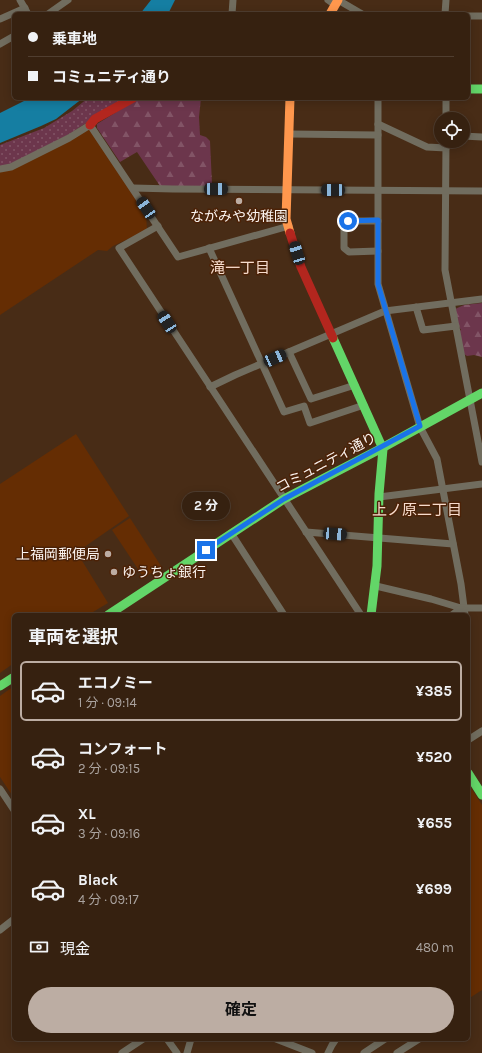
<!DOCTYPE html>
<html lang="ja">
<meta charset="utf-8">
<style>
body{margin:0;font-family:Karla,"Noto Sans JP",sans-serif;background:#412e1e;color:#f1f3f6;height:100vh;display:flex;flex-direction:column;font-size:15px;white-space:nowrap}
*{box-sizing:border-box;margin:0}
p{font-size:13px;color:#aaa39f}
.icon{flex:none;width:22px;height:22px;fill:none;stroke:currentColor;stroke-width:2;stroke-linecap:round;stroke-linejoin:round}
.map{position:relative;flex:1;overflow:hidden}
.details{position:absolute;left:12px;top:613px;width:458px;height:428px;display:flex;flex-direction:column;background:#362110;border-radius:6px;box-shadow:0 2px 10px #0003,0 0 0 1px #503e30}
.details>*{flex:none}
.hud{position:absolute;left:12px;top:12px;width:458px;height:88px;border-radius:6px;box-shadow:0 2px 10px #0003,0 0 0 1px #503e30;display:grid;align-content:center;height:88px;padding:0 16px;background:#362110}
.fabs{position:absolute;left:434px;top:112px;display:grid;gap:8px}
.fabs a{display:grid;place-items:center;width:36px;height:36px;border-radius:50%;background:#362110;box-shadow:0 2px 10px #0003,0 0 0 1px #503e30;font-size:20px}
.end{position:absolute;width:18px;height:18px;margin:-9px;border:5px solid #1a73e8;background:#fff;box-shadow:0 0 0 2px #fff}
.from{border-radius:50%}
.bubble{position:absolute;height:28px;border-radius:14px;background:#362110;box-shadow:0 2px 10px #0003,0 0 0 1px #503e30;font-size:13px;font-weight:700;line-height:28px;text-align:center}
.car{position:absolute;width:12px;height:24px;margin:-12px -6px;border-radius:5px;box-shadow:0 0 3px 1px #0007;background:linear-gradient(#222 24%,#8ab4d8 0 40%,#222 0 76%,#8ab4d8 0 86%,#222 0)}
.hud b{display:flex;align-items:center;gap:14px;height:38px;font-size:15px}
.hud b+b{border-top:1px solid #503e30}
.hud i{width:10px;height:10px;background:#f1f3f6}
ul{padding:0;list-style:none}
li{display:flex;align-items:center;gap:12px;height:60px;margin:0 8px 6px;padding:0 8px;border:2px solid transparent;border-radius:6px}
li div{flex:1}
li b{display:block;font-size:15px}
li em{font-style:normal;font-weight:700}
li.current{border-color:#bcada3}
li>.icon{width:36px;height:36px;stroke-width:1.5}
h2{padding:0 16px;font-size:18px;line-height:48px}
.pay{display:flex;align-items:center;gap:10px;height:44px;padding:0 16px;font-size:15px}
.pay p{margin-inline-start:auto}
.button{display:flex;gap:8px;margin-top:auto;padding:8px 16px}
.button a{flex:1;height:46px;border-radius:24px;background:#bcada3;color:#111;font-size:16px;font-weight:700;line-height:46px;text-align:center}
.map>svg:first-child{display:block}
.built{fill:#652d03}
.forest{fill:url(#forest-firs)}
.park{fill:url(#park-dots)}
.water{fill:#157ea2}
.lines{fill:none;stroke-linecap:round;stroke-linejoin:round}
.street{stroke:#716d5f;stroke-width:7}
.fast{stroke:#63d668;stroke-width:9}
.slow{stroke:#ff974d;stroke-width:9}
.jam{stroke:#b3261e;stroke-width:9}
.route{stroke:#1a73e8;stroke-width:5}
.poi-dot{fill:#bcada3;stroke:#4c2207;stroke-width:1.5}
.labels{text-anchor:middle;stroke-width:3;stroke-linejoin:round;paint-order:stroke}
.poi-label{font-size:14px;fill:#faf3ef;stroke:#4c2207}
.street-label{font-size:14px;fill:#faf3ef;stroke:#4c2207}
.neighbourhood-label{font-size:15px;fill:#f7dccd;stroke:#4c2207}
</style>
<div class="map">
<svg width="482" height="1053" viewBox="0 0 482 1053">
<defs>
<pattern id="forest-firs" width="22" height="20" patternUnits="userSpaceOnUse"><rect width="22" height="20" fill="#6c364c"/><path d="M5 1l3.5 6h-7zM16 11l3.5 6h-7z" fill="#825466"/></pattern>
<pattern id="park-dots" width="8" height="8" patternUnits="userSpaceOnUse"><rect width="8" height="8" fill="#6c364c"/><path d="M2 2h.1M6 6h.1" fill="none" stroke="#825466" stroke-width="1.8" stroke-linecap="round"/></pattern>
</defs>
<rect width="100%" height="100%" fill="#482c16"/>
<!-- built -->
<g class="built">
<polygon points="90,128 146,214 147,230 113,246 107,251 98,250 0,315 0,172 10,170"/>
<polygon points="76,434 129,516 80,550 81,559 108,603 88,615 14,615 14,663 0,673 0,484"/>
<polygon points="130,518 161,566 144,578 112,530"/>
<polygon points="14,686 14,798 0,777 0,696"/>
<polygon points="468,783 482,805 482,990 468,999"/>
</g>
<!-- forest -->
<g class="forest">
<polygon points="139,98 201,98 199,117 200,135 206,137 210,141 212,184 209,186 160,186 137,152 120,162 97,128 97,124"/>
<polygon points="482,303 482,357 474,355 467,356 464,354 459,331 461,330 458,325 455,309 464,305"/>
</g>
<!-- park -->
<polygon class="park" points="88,98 124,98 68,135 9,165 0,167 0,145 44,128 72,111"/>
<!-- water -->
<g class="water">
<polygon points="151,0 175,0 168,14 140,14"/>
<polygon points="30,98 83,98 56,119 41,126 0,143 0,113"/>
</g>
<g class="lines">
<!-- street -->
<g class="street">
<polyline points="20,0 28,14"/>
<polyline points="328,0 335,5"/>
<polyline points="338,0 362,14"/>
<polyline points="48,14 68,0"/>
<polyline points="232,14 233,0"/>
<polyline points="445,14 446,0"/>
<polyline points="468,16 482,16"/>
<polyline points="0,19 25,8"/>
<polyline points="0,44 14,36"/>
<polyline points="378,98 378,284 420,427 437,459 461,584 465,615"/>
<polyline points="446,119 446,98"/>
<polyline points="378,124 427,147 446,148"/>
<polyline points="289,134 378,135"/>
<polyline points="463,136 482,137"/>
<polyline points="446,141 445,270 482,462"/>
<polyline points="0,169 11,167 69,138 90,125 178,257 289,226"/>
<polyline points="133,188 173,189 482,191"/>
<polyline points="158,226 119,248 361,615"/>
<polyline points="209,248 284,412 304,406 310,423 364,405"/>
<polyline points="378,251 349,252 344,248 344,225 348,221 378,221"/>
<polyline points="416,307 423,330 456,326"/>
<polyline points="289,352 311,399 355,385"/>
<polyline points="210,387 235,375 385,311 482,299"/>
<polyline points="379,497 482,484"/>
<polyline points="306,532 453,544"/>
<polyline points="231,533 284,615"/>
<polyline points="376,586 431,599 461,608"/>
<polyline points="452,615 461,608 482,608"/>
<polyline points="468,740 482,731"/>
<polyline points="0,789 14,810"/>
<polyline points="0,930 14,919"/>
<polyline points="167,1039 177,1053"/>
<polyline points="276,1039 312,1053"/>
<polyline points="122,1053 143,1039"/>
<polyline points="187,1053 191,1039"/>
<polyline points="328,1053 332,1045 336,1039"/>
<polyline points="364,1053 385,1039"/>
<polyline points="397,1053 419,1039"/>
</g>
<!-- fast -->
<g class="fast">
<polyline points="468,89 482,89"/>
<polyline points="333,338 383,449 379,494 377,566 371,615"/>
<polyline points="108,615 284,499 382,448 482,393"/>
<polyline points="0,686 14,677"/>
<polyline points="468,773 482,795"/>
</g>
<!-- slow -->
<g class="slow">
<polyline points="330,14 338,0"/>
<polyline points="290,98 286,219 290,233"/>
</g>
<!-- jam -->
<g class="jam">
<polyline points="90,125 95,119 133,98"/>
<polyline points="290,233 301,267 333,338"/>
</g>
</g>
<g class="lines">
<!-- route -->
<polyline class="route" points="206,550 284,499 420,426 378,284 378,220 348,221"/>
</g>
<!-- markers -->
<g class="poi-dot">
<circle cx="239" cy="201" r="4"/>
<circle cx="108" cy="554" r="4"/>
<circle cx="114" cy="572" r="4"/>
</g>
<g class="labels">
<!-- poi labels -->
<g class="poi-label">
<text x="239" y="221">ながみや幼稚園</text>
<text x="100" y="559" text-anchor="end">上福岡郵便局</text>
<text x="122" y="577" text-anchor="start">ゆうちょ銀行</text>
</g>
<!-- street labels -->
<g class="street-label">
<text transform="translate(326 462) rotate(-28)" y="5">コミュニティ通り</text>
</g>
<!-- neighbourhood labels -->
<g class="neighbourhood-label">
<text x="240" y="273">滝一丁目</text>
<text x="417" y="515">上ノ原二丁目</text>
</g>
</g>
</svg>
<div class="fabs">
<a><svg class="icon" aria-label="locate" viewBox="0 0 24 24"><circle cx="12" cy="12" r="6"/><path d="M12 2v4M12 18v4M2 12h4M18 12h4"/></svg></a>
</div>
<i class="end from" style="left:348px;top:221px"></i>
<i class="end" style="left:206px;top:550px"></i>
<div class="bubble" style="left:182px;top:492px;width:48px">2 分</div>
<i class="car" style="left:216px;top:189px;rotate:90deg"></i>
<i class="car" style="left:333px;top:190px;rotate:270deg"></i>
<i class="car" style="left:146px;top:208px;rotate:326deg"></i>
<i class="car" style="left:297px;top:253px;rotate:343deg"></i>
<i class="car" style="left:167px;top:322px;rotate:327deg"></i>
<i class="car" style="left:275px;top:358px;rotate:66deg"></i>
<i class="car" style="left:335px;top:534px;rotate:94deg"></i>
<div class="hud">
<b><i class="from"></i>乗車地</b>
<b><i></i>コミュニティ通り</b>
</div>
<section class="details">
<h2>車両を選択</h2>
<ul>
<li class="current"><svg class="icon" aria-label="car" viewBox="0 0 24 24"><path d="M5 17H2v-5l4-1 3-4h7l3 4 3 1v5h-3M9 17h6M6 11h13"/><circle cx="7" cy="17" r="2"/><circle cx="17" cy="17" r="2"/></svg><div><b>エコノミー</b><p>1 分 · 09:14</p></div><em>¥385</em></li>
<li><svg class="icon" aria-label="car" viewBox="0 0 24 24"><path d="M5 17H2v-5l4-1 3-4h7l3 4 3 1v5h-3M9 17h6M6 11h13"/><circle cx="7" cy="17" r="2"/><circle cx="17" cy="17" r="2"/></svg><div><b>コンフォート</b><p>2 分 · 09:15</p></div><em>¥520</em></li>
<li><svg class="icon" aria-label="car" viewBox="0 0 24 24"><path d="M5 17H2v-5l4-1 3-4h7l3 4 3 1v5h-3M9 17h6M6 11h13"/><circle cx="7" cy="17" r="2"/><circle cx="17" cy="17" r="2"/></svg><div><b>XL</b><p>3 分 · 09:16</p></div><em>¥655</em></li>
<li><svg class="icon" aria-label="car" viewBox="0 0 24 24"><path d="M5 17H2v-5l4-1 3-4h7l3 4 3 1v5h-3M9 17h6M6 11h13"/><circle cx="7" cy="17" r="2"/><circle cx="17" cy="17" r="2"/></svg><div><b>Black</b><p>4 分 · 09:17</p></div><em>¥699</em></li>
</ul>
<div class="pay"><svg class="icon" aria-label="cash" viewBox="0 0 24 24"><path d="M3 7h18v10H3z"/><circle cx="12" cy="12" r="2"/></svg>現金<p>480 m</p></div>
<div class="button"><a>確定</a></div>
</section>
</div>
